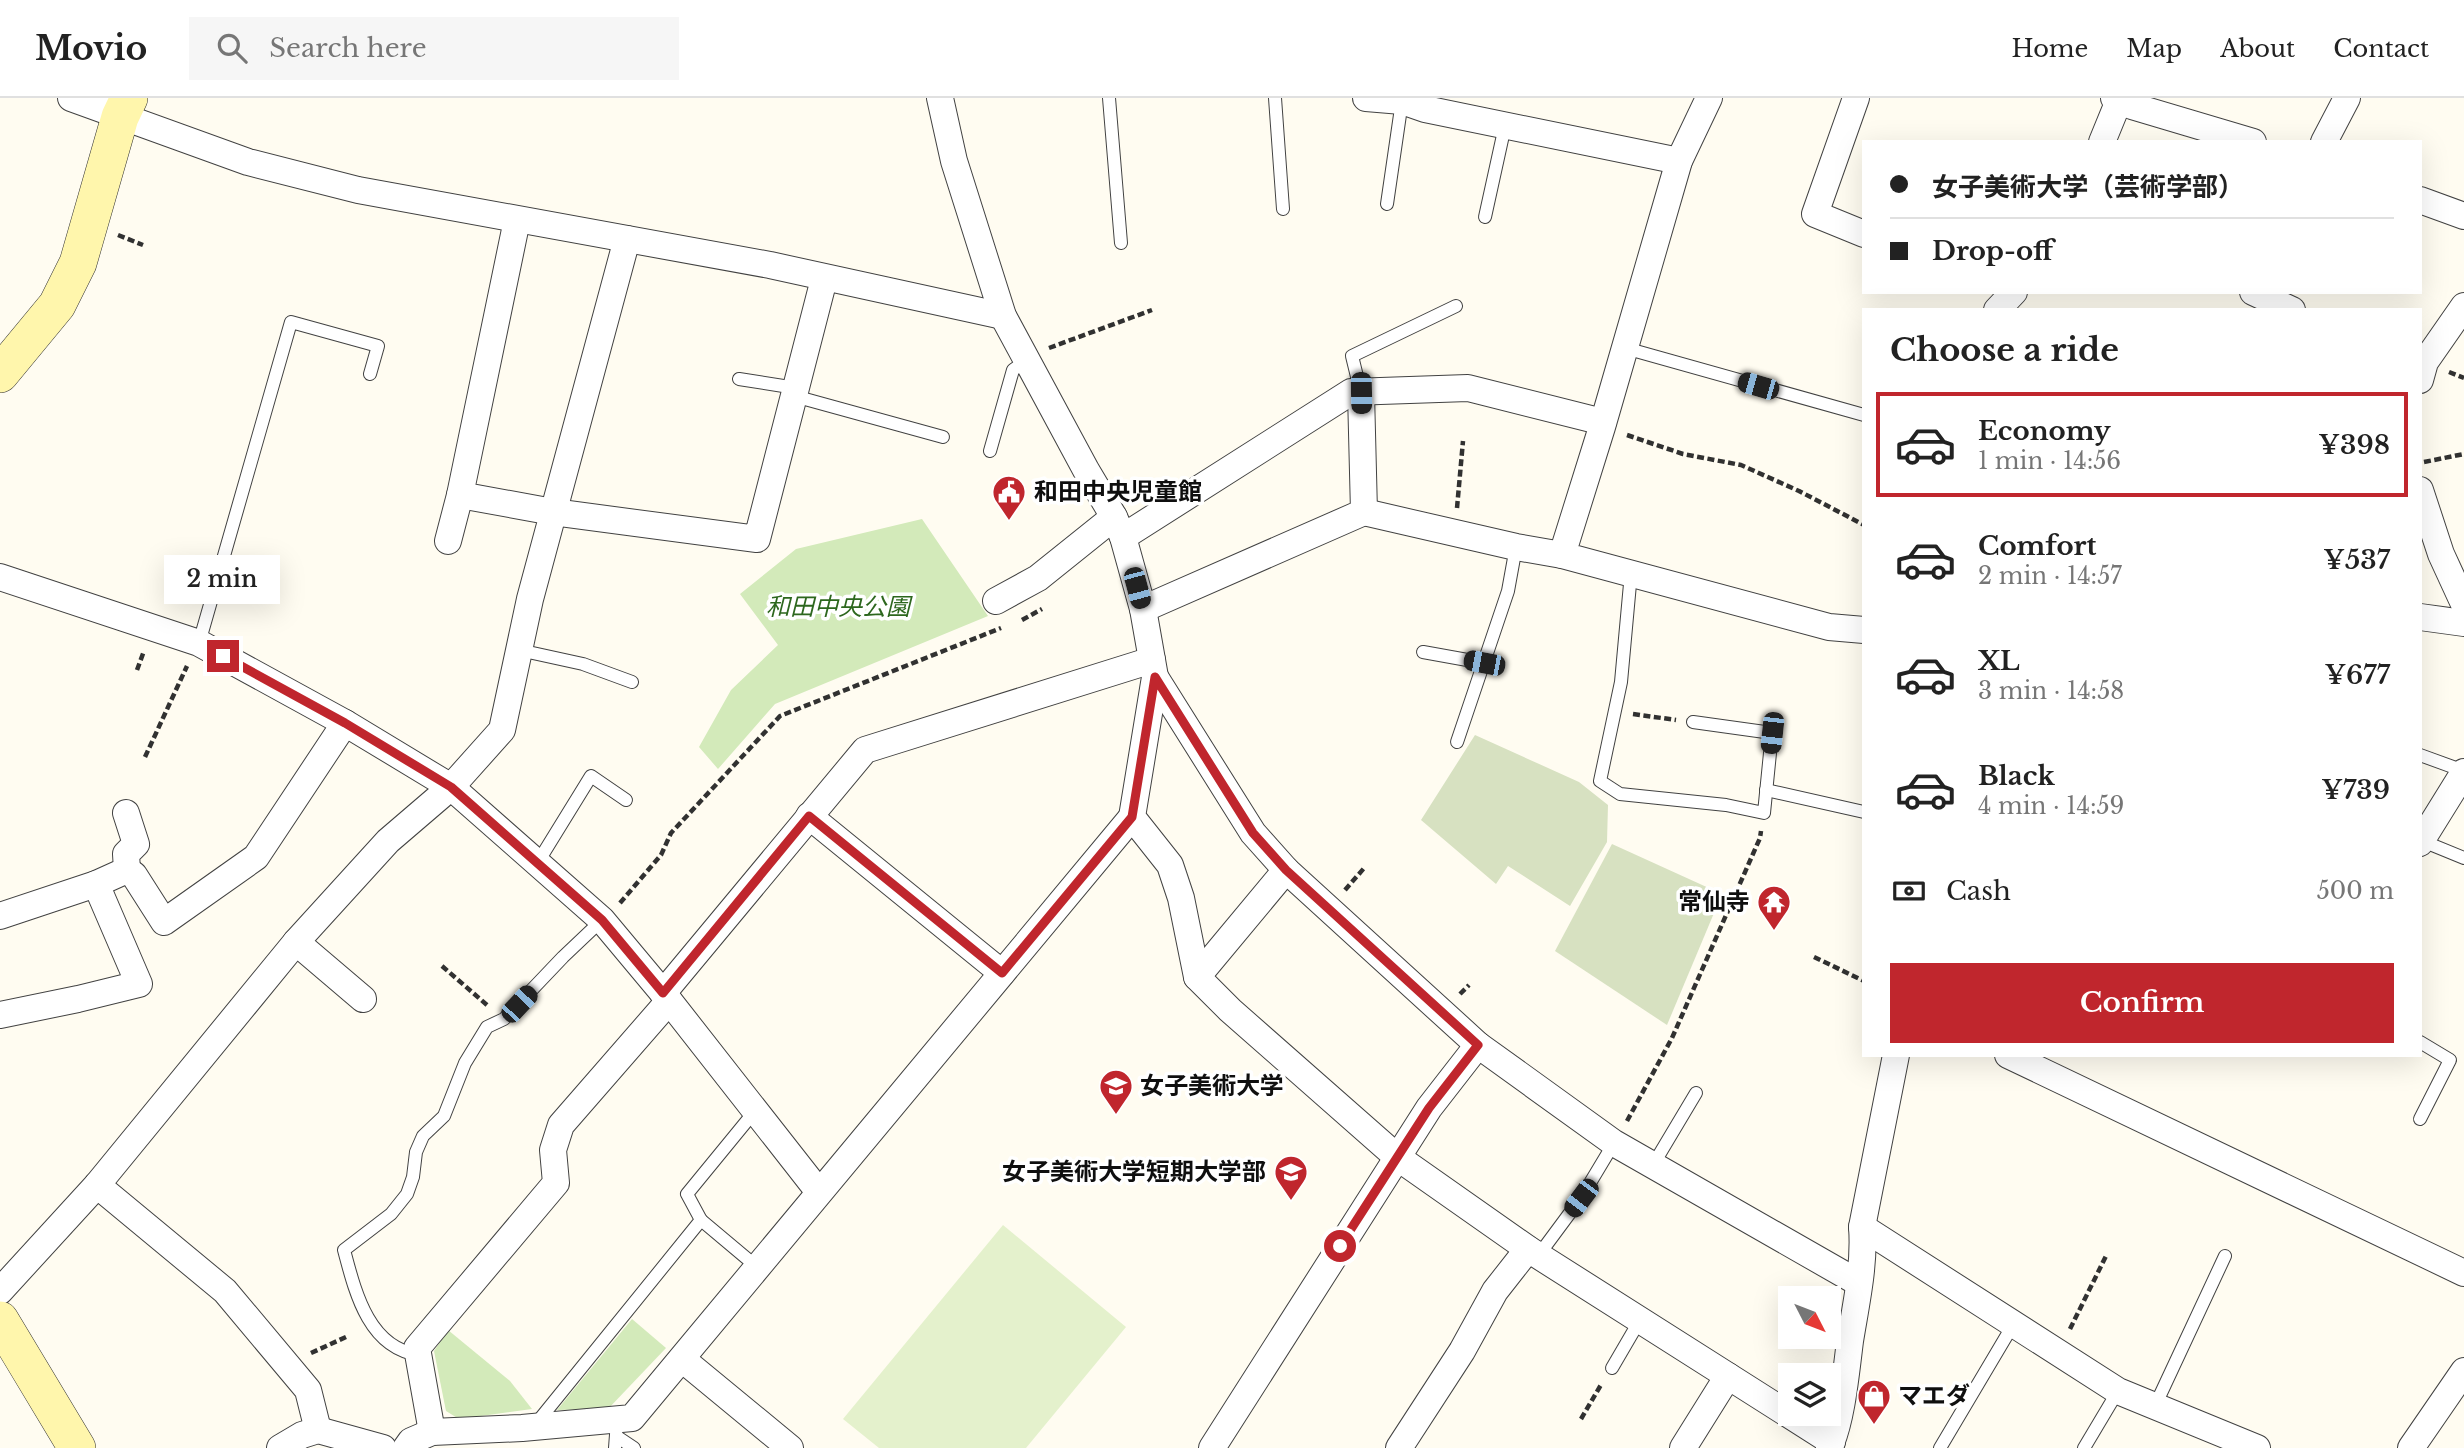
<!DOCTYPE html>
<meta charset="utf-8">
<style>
body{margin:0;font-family:"Libre Baskerville","Noto Sans JP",serif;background:#f6f6f6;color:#222;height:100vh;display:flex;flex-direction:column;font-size:26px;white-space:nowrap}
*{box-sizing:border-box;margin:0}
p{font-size:23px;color:#767676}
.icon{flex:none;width:38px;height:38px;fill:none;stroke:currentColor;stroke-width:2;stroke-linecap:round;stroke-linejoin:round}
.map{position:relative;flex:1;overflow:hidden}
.details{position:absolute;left:1862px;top:210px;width:560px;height:749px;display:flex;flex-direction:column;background:#fff;border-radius:0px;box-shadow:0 7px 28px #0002}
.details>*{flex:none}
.hud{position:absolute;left:1862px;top:42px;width:560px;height:154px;border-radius:0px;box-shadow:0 7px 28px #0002;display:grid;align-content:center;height:154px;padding:0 28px;background:#fff}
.needle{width:46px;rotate:132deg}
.controls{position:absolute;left:1778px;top:1188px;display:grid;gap:14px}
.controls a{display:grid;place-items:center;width:63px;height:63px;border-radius:0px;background:#fff;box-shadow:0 7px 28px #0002;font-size:35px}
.end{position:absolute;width:32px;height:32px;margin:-16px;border:9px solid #c0262d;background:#fff;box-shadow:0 0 0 4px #fff}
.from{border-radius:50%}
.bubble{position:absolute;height:49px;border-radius:0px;background:#fff;box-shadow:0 7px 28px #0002;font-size:23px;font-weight:600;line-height:49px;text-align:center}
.car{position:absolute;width:21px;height:42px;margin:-21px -10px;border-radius:9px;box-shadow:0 0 5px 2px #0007;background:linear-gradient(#222 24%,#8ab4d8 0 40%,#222 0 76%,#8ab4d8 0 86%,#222 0)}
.hud b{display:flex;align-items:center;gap:24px;height:66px;font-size:26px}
.hud b+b{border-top:2px solid #e0e0e0}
.hud i{width:18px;height:18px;background:#222}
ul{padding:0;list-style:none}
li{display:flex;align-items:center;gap:21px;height:105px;margin:0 14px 10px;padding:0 14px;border:4px solid transparent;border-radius:0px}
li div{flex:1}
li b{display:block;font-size:26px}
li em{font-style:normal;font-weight:600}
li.selected{border-color:#c0262d}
li>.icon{width:63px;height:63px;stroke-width:1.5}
h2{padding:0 28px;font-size:32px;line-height:84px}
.pay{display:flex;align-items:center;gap:18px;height:77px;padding:0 28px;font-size:26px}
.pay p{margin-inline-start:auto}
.action{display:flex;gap:14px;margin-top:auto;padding:14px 28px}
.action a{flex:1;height:80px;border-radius:0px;background:#c0262d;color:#fff;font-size:28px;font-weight:600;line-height:80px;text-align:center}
header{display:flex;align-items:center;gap:42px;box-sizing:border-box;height:98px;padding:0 35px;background:#fff;border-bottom:2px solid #e0e0e0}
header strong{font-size:33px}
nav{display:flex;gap:38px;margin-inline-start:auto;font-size:24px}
.search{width:490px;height:63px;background:#f6f6f6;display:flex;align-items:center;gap:18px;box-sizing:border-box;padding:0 24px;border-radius:0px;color:#767676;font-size:26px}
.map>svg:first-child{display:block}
.green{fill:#d3eaba}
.cemetery{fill:#d7e1c1}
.pitch{fill:#e4f1cc}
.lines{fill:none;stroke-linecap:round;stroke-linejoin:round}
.lane-casing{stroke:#424242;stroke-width:14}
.street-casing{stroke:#424242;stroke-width:28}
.secondary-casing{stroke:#313131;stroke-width:38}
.path{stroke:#313131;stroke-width:4.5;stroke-dasharray:7 3.5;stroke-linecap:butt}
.lane{stroke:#fff;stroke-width:12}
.street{stroke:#fff;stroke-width:26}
.secondary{stroke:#fff6ac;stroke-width:37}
.route{stroke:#c0262d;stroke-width:9}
.labels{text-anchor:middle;stroke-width:7;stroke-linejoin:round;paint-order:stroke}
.poi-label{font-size:24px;font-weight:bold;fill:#0f0f0f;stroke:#fff;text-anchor:start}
.park-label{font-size:24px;font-style:italic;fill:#2d671e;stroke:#fff}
</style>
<header>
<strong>Movio</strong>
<div class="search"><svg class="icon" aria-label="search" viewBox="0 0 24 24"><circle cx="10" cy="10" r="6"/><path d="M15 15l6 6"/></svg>Search here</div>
<nav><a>Home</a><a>Map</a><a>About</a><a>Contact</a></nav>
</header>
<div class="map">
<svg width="2464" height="1350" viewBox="0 0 2464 1350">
<rect width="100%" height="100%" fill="#fffcf1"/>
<!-- green -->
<g class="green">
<polygon points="922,421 988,518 775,606 718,671 699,649 731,592 778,547 740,496 796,451"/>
<polygon points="632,1221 666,1250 608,1311 557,1312"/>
<polygon points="448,1232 510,1283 532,1311 459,1321 446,1313 434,1253"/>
</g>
<!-- cemetery -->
<g class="cemetery">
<polygon points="1475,637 1579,684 1608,707 1607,744 1570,808 1508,768 1496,786 1421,722"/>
<polygon points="1612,746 1722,796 1667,927 1555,853"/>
</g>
<!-- pitch -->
<polygon class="pitch" points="1003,1127 1126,1229 1026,1350 879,1350 843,1321"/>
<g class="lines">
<defs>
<g id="lane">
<polyline points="1109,0 1121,145"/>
<polyline points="1275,0 1283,111"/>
<polyline points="1387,106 1402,3"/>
<polyline points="1485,119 1505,28"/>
<polyline points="1625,250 1864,317"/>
<polyline points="739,281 796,290"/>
<polyline points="1361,295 1352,258 1456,208"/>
<polyline points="794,298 943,339"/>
<polyline points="990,353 1013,272 1027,262"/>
<polyline points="1631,475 1621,584 1600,683 1620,696 1726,707 1764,715 1772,635 1693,624"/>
<polyline points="199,545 291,224 378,248 370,276"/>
<polyline points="519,552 583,566 632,584"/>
<polyline points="1423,554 1484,565"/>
<polyline points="1457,644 1508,493 1516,449"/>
<polyline points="2420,657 2464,673"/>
<polyline points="1766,692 1864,714"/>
<polyline points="2420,742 2464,760"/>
<polyline points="538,764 591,678 626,702"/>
<polyline points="2420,1021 2450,962 2420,944"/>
<polyline points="1653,1067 1696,995"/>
<polyline points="701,1122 757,1169"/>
<polyline points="1538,1158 1581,1100 1614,1045"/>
<path d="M419,1257C368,1250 355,1193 344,1152L391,1116L407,1096L413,1079L416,1054L423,1038L444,1018L465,965L487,929L504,921L563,859L602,822"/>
<polyline points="1612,1270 1640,1222"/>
<polyline points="2155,1308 2225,1158"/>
<polyline points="535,1327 701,1122 687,1096 755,1013"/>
<polyline points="616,1338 634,1350"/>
<polyline points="615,1350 617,1323"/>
<polyline points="1940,1350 2013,1227"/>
<polyline points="2084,1350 2118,1293"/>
</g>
<g id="street">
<polyline points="71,0 248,64 358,92 770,167 1003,218"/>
<polyline points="940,0 954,63 1003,218 1086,372 1114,419 1123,439 1143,511 1155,579 1132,719 1170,767 1181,800 1197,879 1230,912 1397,1059 1528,1151 1832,1344"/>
<polyline points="1366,0 1402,3 1425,11 1679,63"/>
<polyline points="1709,0 1679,63 1602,329 1562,457 1829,529 1864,532"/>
<polyline points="1856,0 1815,116 1864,136"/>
<polyline points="2114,0 2132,8 2253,44"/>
<polyline points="2102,44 2120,0"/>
<polyline points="2324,44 2347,0"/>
<polyline points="2420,102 2464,118"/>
<polyline points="517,122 460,397 553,414 757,441 824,181"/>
<polyline points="2253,194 2292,212"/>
<polyline points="1997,212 2014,194"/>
<polyline points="2420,282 2425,264 2464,208"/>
<polyline points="2420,392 2441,456 2464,506"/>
<polyline points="1364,414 1516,449 1562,457"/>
<polyline points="1123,439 1351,294 1468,290 1603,324"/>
<polyline points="448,443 460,397"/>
<polyline points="0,479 199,545 345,625 451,689 602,822 663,895 819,1094"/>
<polyline points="996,503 1038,480 1114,419"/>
<polyline points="1143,511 1364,414 1361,295"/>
<polyline points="2420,519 2464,525"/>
<polyline points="1155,579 1253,735 1286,772 1478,947 1614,1045 1859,1185"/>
<polyline points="809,718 1002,875"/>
<polyline points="2420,745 2464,674"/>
<polyline points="127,772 134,777 164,824 256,759 345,625"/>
<polyline points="0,818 96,786 127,772 126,756 136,746 126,715"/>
<polyline points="296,844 363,901"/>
<polyline points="1197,879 1286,772"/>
<polyline points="663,895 865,652 1152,562"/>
<polyline points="0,917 78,901 139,886 96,786"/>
<polyline points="2008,957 2464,1175"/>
<polyline points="97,1087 225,1193 308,1292 318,1332"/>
<polyline points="1862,1129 2118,1293 2257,1350"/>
<polyline points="0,1193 97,1087 296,844 388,743 451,689 502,632 530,501 627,141"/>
<polyline points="682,1261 790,1350"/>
<polyline points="432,1334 417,1250 556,1085 553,1052 561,1027 669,903"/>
<polyline points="280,1350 302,1337 318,1332 383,1350"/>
<polyline points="406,1350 411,1343 432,1334 522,1330 632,1320 1132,719"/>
<polyline points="1212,1350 1429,1010 1478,947"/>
<polyline points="1399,1350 1462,1253 1495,1193 1528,1151"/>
<polyline points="1683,1350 1728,1278"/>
<path d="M1829,1350C1842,1322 1846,1274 1850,1243C1856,1206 1865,1166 1862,1129L1896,957"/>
<polyline points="2411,1350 2464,1273"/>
</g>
<g id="secondary">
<polyline points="0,276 57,207 78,165 120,19 129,0"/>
<polyline points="0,1222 77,1350"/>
</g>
</defs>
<!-- lane casing -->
<use href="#lane" class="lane-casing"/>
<!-- street casing -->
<use href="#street" class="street-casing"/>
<!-- secondary casing -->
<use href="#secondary" class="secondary-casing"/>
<!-- path -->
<g class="path">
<polyline points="118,137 143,147"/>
<polyline points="1049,250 1152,212"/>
<polyline points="2449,274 2464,280"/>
<polyline points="1627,337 1683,356 1741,367 1799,393 1864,427"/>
<polyline points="2424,364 2464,356"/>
<polyline points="1457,410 1463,343"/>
<polyline points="1022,522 1042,511"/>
<polyline points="137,572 144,553"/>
<polyline points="1633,616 1676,622"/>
<polyline points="145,659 187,568"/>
<polyline points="1345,792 1365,769"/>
<polyline points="620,805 661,757 671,735 780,618 1001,530"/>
<polyline points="1814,859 1864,883"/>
<polyline points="442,868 487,907"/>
<polyline points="1460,896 1469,887"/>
<polyline points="1627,1023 1672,940 1760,740 1761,733"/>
<polyline points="2070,1231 2107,1156"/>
<polyline points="311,1255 346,1239"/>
<polyline points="1581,1321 1602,1285"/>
</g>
<!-- lane -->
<use href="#lane" class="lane"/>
<!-- street -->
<use href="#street" class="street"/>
<!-- secondary -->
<use href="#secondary" class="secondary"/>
</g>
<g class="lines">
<!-- route -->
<polyline class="route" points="223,558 345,625 451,689 602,822 663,895 809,718 1002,875 1132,719 1155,579 1253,735 1286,772 1478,947 1429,1010 1340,1148"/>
</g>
<!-- icons -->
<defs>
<symbol id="civic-pin" viewBox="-11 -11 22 30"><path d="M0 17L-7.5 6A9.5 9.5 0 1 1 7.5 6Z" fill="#c0262d" stroke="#fff"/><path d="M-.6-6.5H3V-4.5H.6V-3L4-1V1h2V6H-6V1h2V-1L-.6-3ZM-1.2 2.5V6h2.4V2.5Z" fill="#fff"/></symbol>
<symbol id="temple-pin" viewBox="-11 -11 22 30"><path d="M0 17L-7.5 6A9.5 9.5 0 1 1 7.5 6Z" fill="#c0262d" stroke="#fff"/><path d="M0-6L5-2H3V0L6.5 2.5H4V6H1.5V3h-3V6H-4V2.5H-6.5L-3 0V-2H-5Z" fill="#fff"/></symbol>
<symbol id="university-pin" viewBox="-11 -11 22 30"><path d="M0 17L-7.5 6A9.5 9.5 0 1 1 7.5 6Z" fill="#c0262d" stroke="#fff"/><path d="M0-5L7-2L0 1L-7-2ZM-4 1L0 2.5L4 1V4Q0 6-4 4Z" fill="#fff"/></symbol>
<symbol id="shop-pin" viewBox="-11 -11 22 30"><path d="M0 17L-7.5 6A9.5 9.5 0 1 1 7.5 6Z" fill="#c0262d" stroke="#fff"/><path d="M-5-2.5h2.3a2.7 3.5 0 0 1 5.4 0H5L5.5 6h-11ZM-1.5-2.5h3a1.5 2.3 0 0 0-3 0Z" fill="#fff"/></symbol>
</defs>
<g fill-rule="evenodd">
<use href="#civic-pin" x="990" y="375" width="38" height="52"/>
<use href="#temple-pin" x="1755" y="785" width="38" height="52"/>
<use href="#university-pin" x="1097" y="969" width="38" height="52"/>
<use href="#university-pin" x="1272" y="1055" width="38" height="52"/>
<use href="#shop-pin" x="1855" y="1279" width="38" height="52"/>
</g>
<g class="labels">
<!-- poi labels -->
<g class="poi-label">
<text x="1034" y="402">和田中央児童館</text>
<text x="1750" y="812" text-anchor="end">常仙寺</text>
<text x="1140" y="996">女子美術大学</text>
<text x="1266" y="1082" text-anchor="end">女子美術大学短期大学部</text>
<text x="1898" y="1306">マエダ</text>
</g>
<!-- park labels -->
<g class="park-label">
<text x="838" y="517">和田中央公園</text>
</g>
</g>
</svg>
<div class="controls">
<a><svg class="needle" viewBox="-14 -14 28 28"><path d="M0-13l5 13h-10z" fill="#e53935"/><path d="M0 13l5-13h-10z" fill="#767676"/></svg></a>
<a><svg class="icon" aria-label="layers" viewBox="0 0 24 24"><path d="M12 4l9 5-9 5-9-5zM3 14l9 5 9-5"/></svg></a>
</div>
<i class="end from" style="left:1340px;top:1148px"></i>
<i class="end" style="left:223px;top:558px"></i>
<div class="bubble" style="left:164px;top:457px;width:116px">2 min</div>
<i class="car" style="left:1758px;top:288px;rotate:286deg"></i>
<i class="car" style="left:1361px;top:295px;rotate:179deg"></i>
<i class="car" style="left:1137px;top:490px;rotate:165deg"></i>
<i class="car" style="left:1484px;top:565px;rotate:281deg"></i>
<i class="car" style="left:1772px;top:635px;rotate:186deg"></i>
<i class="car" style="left:519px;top:906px;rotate:43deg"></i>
<i class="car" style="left:1581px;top:1100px;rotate:217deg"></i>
<div class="hud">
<b><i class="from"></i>女子美術大学（芸術学部）</b>
<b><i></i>Drop-off</b>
</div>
<section class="details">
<h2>Choose a ride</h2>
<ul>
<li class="selected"><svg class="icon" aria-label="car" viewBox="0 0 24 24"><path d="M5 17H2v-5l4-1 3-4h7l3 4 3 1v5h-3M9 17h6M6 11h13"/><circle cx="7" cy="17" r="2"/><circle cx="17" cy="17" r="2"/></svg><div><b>Economy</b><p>1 min · 14:56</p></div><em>¥398</em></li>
<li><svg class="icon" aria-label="car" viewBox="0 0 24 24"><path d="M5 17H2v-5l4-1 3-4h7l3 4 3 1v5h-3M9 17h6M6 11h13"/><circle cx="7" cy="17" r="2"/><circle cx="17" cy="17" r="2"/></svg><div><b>Comfort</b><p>2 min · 14:57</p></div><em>¥537</em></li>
<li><svg class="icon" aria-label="car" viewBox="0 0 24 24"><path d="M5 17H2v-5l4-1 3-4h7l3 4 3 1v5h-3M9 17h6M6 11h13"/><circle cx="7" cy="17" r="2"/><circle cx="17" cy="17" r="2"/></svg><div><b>XL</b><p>3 min · 14:58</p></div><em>¥677</em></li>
<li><svg class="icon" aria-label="car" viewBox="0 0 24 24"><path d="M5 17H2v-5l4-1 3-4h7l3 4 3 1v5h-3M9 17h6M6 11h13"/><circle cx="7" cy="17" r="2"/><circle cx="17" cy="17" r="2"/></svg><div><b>Black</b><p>4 min · 14:59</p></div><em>¥739</em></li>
</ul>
<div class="pay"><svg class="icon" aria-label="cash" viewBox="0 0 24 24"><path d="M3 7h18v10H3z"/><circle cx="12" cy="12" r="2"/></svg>Cash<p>500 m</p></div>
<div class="action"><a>Confirm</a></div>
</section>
</div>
